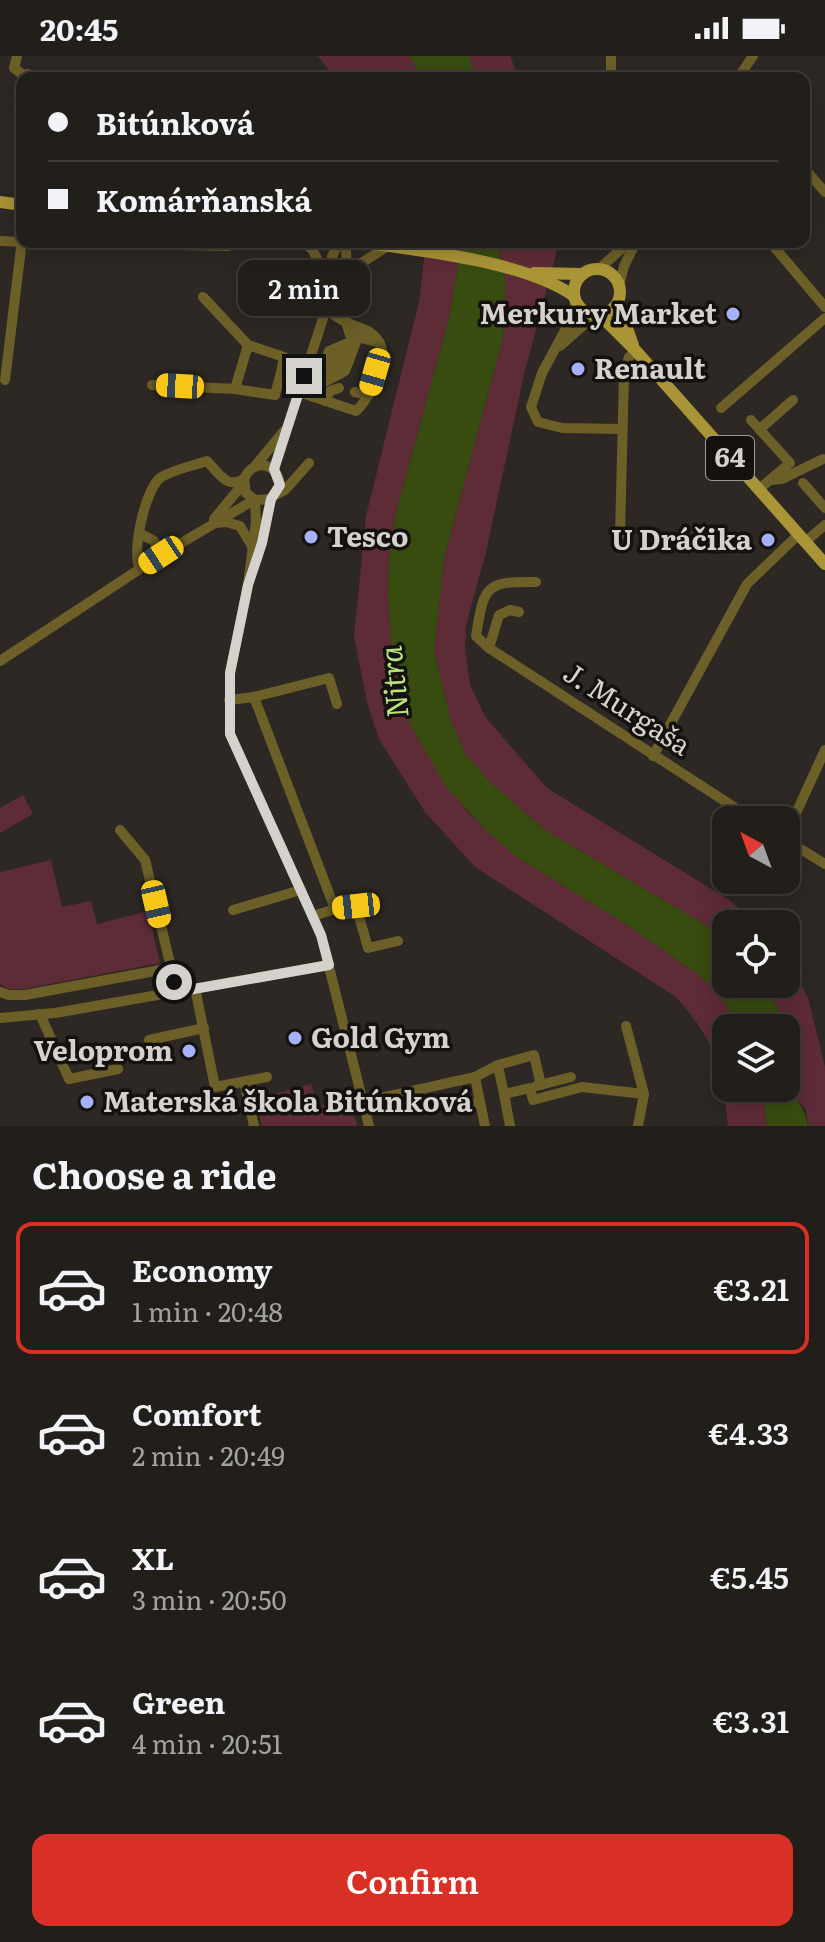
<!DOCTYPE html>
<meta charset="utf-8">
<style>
body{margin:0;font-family:Literata,serif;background:#2e2b27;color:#f1f3f6;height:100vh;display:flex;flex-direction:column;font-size:30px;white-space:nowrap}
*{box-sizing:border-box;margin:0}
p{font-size:26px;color:#a2a2a2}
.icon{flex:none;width:44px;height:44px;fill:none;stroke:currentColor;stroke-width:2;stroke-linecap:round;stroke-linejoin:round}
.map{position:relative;height:1070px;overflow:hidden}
.details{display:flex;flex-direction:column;background:#221e1a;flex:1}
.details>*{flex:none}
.guide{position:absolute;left:16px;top:16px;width:794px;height:176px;border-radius:16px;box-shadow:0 4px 20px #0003,0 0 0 2px #3f3c39;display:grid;align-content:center;height:176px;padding:0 32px;background:#221e1a}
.needle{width:52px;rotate:319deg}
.tools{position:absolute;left:712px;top:750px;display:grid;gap:16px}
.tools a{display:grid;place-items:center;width:88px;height:88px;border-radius:16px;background:#221e1a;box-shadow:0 4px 20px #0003,0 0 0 2px #3f3c39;font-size:40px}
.end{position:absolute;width:36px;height:36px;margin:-18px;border:10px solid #d5d2ce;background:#111;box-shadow:0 0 0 4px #111}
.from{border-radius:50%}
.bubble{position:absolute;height:56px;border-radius:16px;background:#221e1a;box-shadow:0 4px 20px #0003,0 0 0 2px #3f3c39;font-size:26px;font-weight:600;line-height:56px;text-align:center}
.car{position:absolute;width:24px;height:48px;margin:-24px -12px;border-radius:10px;box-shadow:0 0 6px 2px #0007;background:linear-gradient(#f5c518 24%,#345 0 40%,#f5c518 0 76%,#345 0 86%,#f5c518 0)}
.guide b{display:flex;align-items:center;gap:28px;height:76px;font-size:30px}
.guide b+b{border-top:2px solid #3f3c39}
.guide i{width:20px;height:20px;background:#f1f3f6}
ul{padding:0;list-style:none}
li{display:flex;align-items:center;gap:24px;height:132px;margin:0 16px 12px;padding:0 16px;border:4px solid transparent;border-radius:16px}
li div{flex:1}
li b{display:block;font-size:30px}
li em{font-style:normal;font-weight:600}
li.current{border-color:#d93025}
li>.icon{width:72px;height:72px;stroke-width:1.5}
h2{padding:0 32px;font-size:36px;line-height:96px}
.action{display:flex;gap:16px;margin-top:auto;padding:16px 32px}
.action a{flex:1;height:92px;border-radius:16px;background:#d93025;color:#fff;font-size:32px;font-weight:600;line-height:92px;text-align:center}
.status{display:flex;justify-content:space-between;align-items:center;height:56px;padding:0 40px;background:#221e1a;direction:ltr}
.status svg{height:22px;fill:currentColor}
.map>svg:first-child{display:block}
.green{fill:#5e2c37}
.water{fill:#384c10}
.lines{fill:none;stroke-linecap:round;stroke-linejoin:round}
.minor{stroke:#6c5f28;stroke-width:10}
.major{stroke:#a99436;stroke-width:12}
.route{stroke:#d5d2ce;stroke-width:10}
.poi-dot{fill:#a6b1fc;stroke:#14110f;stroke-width:3}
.labels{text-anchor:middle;stroke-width:7;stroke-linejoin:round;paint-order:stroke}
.shield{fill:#14110f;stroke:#9b9895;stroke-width:2}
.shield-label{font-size:26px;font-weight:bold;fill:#d5d2ce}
.poi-label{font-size:28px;font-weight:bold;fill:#d5d2ce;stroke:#14110f;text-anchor:start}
.street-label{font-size:28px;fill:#d5d2ce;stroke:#14110f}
.water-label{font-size:30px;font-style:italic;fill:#bbe37b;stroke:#14110f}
</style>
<div class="status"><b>20:45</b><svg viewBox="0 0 49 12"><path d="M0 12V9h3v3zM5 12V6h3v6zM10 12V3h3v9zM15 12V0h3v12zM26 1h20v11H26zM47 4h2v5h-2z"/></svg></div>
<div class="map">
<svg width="825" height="1070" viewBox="0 0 825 1070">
<rect width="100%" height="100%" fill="#2d2823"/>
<!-- green -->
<g class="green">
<polygon points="318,0 410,0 421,22 335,22"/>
<polygon points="469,0 510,0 519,22 476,22"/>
<path d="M426,186H462L449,263L396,457L389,505L388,540L393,610L447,731L468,756L515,800L627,869L700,920L717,936L742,972H726V1032H762L767,1070H728C722,1011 716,986 676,941L475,811L425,756L379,683L368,650L354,581L366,460L419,246Z"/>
<polygon points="503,186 559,186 524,319 486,496 466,569 465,593 470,629 486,662 547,732 726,842 759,868 726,868 726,887 707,870 545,774 489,725 466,699 451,665 434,596 444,502 503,282 506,227 499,195"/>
<polygon points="23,739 33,758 0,777 0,752"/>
<polygon points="51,804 62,851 91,845 97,868 148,855 160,907 24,933 8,933 0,928 0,816"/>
<polygon points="786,900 808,942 825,1011 825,1070 808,1070 806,1053 791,1036 786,1018 786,995 790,989 777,951 763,928 786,928"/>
<polygon points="311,1028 319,1050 351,1044 357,1070 262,1070 255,1043"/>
</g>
<!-- water -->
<g class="water">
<polygon points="410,0 469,0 476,22 421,22"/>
<polygon points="462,186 503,186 499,195 506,227 503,282 444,502 434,596 451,665 466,699 489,725 545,774 707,870 726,887 726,928 763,928 777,951 784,972 742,972 717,936 700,920 627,869 515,800 487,775 446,731 411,670 393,610 388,540 389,505 396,457 449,263"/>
<path d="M786,1018C791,1038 805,1050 808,1070H767L762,1032H786Z"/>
</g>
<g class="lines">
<!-- minor -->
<g class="minor">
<polyline points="17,0 14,12 23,19 28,18"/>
<polyline points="611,22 611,0"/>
<polyline points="738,22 753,0"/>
<polyline points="804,112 825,136"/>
<polyline points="0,185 22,186"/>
<polyline points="32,186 228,190 232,186"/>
<polyline points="302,186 312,193 327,222"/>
<polyline points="770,186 825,251"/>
<polyline points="599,213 629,186"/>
<polyline points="342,224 358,209 388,190"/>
<polyline points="619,230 624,210 636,186"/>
<polyline points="203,241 248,289"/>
<path d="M328,244C327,226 327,200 341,186"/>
<polyline points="576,246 569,267 542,317 531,351 538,366 562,372 622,373"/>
<polyline points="346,266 350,279 380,287"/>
<polyline points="560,290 595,259"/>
<polyline points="325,306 353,294"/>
<polyline points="321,319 349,305"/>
<polyline points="5,324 22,184"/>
<polyline points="152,329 235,333 275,339 282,312"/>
<polyline points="317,330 345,315 357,283"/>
<polyline points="235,333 248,289 284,301 282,312 304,320"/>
<path d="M299,336L356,355C373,340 376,314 382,293C375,272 361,274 344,265C338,262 332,257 326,254"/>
<polyline points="355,336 369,339"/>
<polyline points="313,340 329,295 357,283"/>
<polyline points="325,345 330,335 339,332"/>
<polyline points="721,352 825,262"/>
<polyline points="751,364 790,407 758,434"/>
<polyline points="760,373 793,344"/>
<polyline points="256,409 284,375"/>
<path d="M274,413L328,247C338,230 352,206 344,186"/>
<polyline points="771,424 782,423 823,403"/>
<polyline points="803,427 825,452"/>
<polyline points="277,438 285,434 309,407"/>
<polyline points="255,444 256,466 248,529 230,617 230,678 321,879 369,1070"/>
<polyline points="214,463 243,428"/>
<polyline points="216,467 226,466 240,470 253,492"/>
<polyline points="139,477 154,485 161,499"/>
<polyline points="620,479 624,318 629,301 636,295"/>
<polyline points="805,486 825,469"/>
<path d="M257,503L271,443L280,429C278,406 253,402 244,423L246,437L255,444L271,443"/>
<path d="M140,512C131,497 145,434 160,422C169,415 195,409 207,405C218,416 227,434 244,423"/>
<path d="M536,526C485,525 484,530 476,580L489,592L754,764"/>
<polyline points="489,592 499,559 510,554 519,556"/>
<polyline points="0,605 161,499 254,444"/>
<polyline points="254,641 335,853"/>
<polyline points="229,644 254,641 329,622 337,648"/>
<polyline points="653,700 747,528 798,479"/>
<polyline points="120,774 145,804 177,936"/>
<polyline points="786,779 825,694"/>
<polyline points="786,784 825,808"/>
<polyline points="233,854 301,834"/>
<polyline points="313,860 335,853 356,850 368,892 398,885"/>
<polyline points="195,932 215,1031 267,1021"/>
<polyline points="0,936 9,939 25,939 171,912"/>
<polyline points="40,958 69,1023 118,1013"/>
<polyline points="0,962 55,957 329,909"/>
<polyline points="626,970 644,1038"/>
<polyline points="149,984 204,972"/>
<polyline points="499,1015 504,1038 530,1032 533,1044 582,1031 644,1038 638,1070"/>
<polyline points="244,1026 254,1070"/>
<polyline points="536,1030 571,1021"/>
<polyline points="504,1038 510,1070"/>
<polyline points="363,1046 475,1021 498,1009 534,999 541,1029"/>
<polyline points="480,1046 485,1070"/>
<polyline points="456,1051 480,1046 475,1021"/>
</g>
<!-- major -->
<g class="major">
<polyline points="0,146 22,149"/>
<path d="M361,186C422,195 524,205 574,240"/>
<circle cx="597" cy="236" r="23"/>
<polyline points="534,217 583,218"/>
<polyline points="618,247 633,289"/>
<polyline points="600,259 636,295 825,508"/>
</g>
</g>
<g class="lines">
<!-- route -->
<polyline class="route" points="174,926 177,936 329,909 321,879 230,678 230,617 248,529 262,487 271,443 280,429 274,413 304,320"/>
</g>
<!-- markers -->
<g class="poi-dot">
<circle cx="733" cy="258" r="8"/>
<circle cx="578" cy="313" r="8"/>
<circle cx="311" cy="481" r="8"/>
<circle cx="768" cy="484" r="8"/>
<circle cx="295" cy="982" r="8"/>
<circle cx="189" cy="995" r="8"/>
<circle cx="87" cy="1046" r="8"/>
</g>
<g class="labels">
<!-- shield labels -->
<rect class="shield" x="706" y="380" width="48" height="44" rx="6"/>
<g class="shield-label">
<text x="730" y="411">64</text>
</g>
<!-- poi labels -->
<g class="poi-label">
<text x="717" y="268" text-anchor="end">Merkury Market</text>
<text x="594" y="323">Renault</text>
<text x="327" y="491">Tesco</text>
<text x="752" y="494" text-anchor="end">U Dráčika</text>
<text x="311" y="992">Gold Gym</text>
<text x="173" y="1005" text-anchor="end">Veloprom</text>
<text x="103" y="1056">Materská škola Bitúnková</text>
</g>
<!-- street labels -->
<g class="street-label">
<text transform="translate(627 653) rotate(33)" y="10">J. Murgaša</text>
</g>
<!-- water labels -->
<g class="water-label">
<text transform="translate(395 626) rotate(-96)" y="10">Nitra</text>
</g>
</g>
</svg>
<div class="tools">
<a><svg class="needle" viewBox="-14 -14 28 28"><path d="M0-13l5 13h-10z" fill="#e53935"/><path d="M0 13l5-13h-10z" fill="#a2a2a2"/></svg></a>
<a><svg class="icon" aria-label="locate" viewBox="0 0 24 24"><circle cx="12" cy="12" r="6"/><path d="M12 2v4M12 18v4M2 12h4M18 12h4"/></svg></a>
<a><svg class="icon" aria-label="layers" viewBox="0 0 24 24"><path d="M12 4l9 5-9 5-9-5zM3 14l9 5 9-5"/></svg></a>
</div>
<i class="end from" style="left:174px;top:926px"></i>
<i class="end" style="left:304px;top:320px"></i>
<div class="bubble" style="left:238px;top:204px;width:132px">2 min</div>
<i class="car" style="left:375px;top:316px;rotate:196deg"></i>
<i class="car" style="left:180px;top:330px;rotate:273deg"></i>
<i class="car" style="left:161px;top:499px;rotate:237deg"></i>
<i class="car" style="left:156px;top:848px;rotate:167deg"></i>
<i class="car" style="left:356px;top:850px;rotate:264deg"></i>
<div class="guide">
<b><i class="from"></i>Bitúnková</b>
<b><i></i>Komárňanská</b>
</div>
</div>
<section class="details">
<h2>Choose a ride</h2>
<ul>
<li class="current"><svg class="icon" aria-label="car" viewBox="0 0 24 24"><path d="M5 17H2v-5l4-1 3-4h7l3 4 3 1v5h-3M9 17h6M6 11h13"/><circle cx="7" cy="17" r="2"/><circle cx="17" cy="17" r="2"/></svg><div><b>Economy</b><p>1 min · 20:48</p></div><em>€3.21</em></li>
<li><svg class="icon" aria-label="car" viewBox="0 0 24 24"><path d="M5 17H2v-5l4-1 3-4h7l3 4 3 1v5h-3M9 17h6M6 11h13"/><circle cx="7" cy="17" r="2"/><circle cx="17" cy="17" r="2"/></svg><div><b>Comfort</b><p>2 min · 20:49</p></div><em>€4.33</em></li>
<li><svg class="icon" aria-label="car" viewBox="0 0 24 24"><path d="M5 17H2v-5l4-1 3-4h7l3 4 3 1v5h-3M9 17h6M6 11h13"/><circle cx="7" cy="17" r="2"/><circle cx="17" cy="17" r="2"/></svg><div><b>XL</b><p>3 min · 20:50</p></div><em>€5.45</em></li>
<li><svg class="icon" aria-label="car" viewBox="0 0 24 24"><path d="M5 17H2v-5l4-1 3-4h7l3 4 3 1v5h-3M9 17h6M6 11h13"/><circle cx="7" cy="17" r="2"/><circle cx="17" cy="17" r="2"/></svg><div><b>Green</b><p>4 min · 20:51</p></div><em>€3.31</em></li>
</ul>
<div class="action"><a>Confirm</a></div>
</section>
